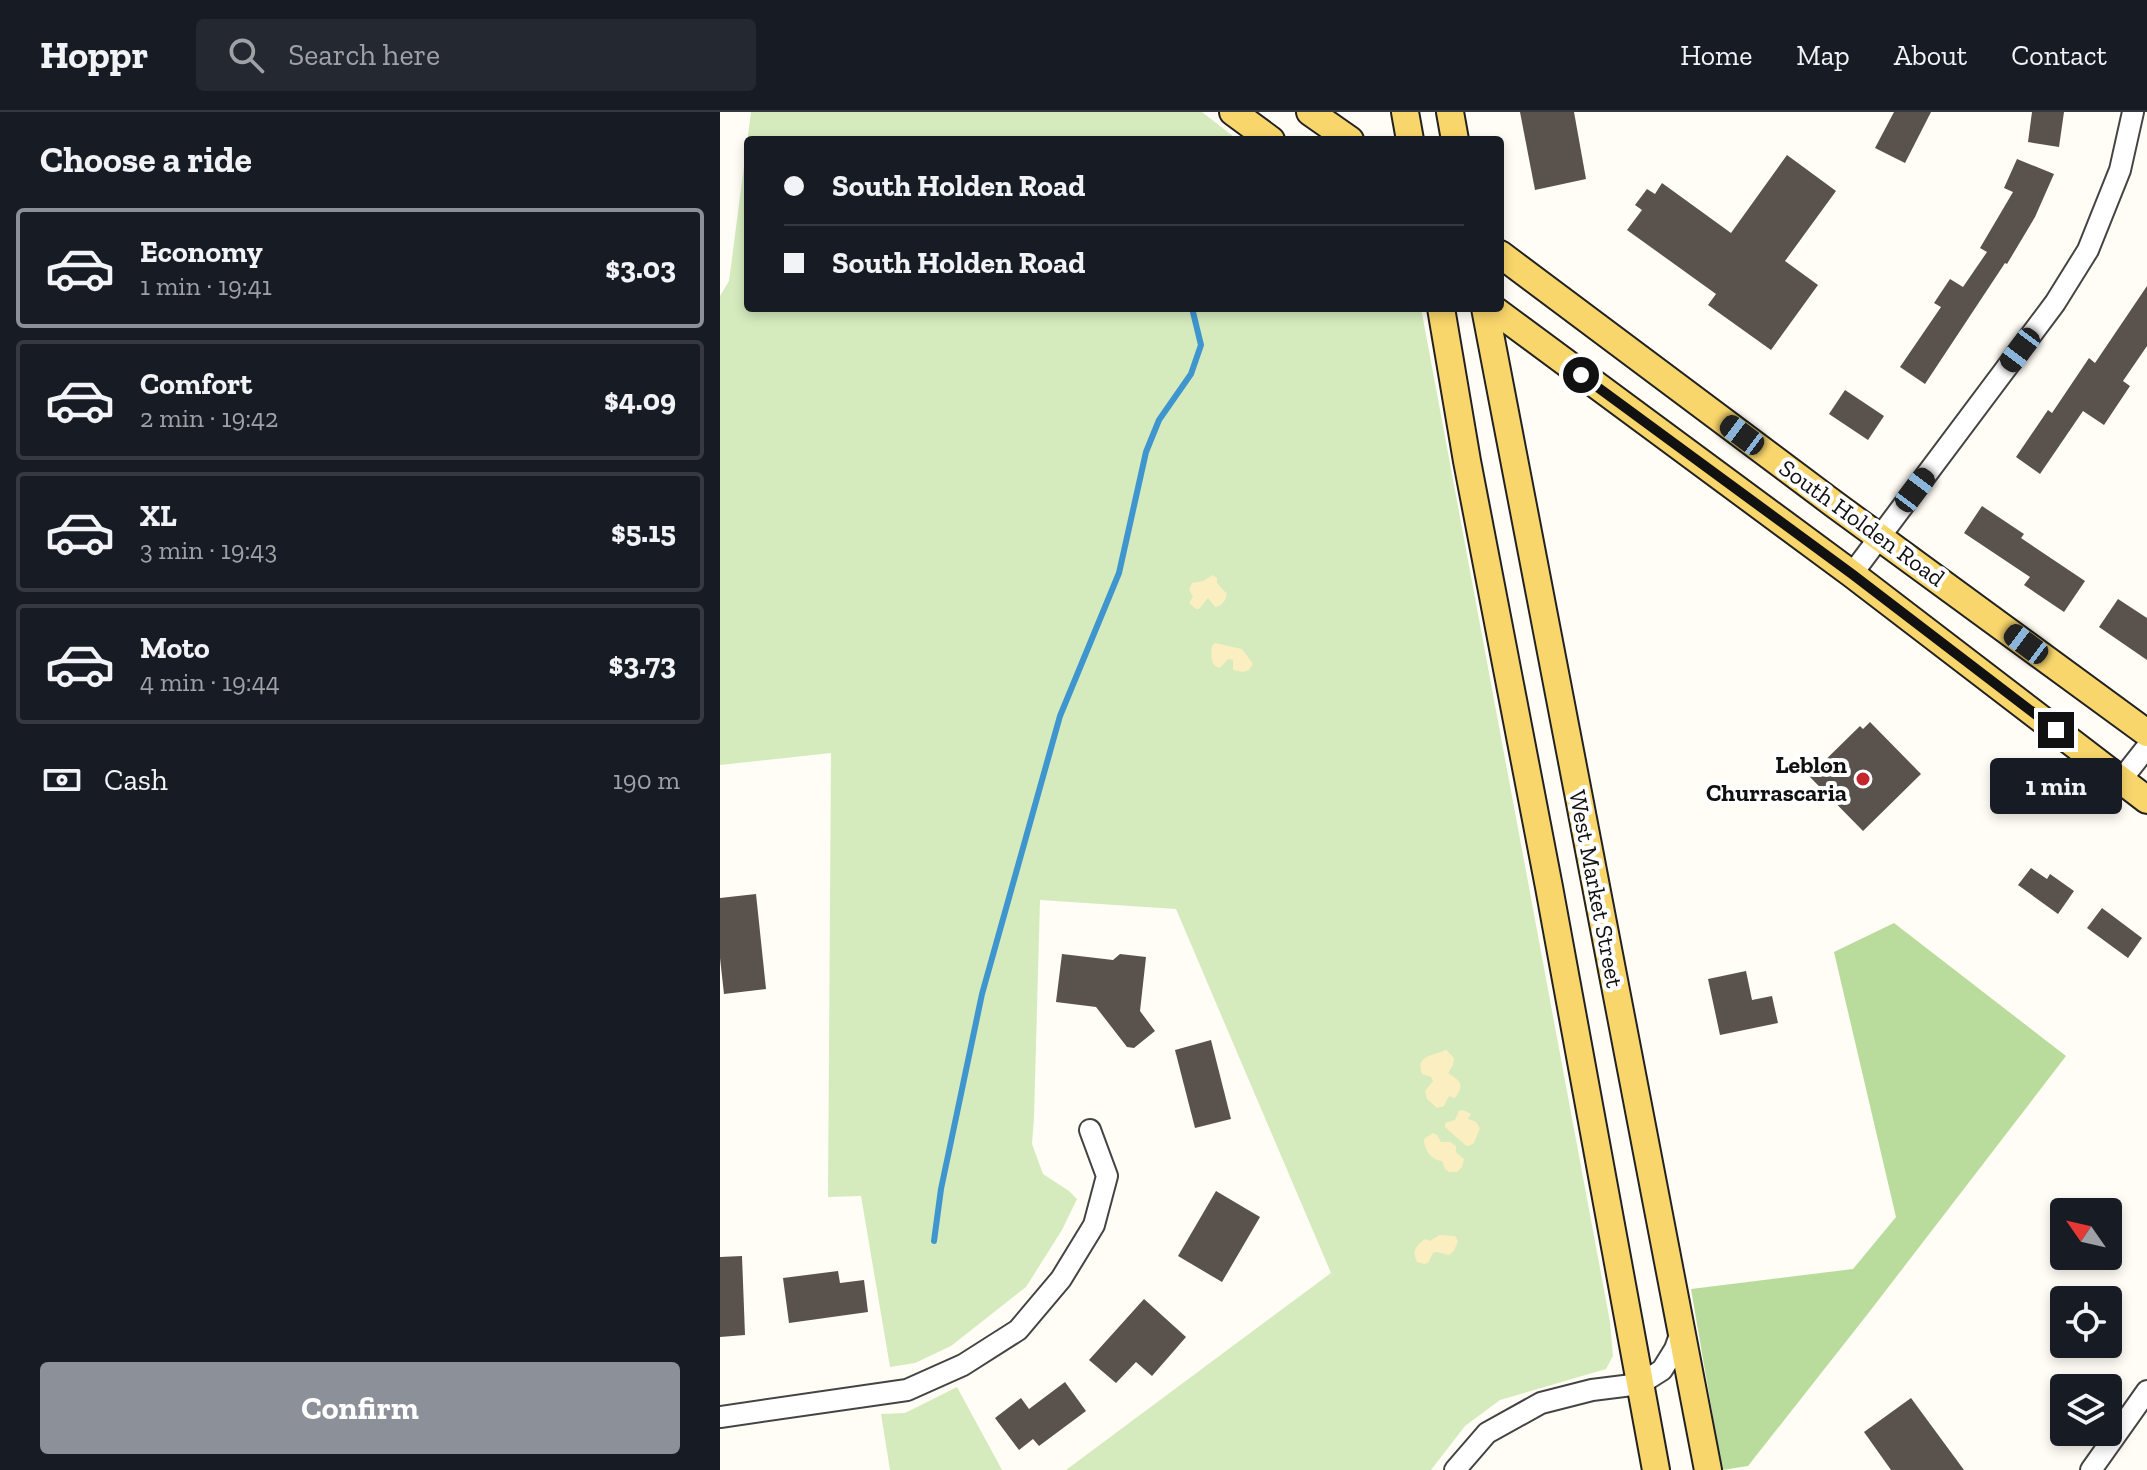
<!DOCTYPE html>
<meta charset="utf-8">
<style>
body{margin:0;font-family:"Zilla Slab",serif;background:#242831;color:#f1f3f6;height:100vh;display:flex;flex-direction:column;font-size:30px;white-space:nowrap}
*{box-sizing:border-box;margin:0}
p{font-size:26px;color:#9ea1a6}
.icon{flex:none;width:44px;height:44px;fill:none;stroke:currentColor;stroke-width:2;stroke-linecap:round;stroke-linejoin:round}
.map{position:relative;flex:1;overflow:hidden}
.details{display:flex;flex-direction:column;background:#171b24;width:720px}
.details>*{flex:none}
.hud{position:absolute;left:24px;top:24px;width:760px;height:176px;border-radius:8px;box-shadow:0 4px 12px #0003;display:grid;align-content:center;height:176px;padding:0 40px;background:#171b24}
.needle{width:52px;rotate:304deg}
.controls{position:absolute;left:1330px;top:1086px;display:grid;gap:16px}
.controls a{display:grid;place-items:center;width:72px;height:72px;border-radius:8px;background:#171b24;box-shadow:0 4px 12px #0003;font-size:40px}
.end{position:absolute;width:36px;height:36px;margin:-18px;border:10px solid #111;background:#fff;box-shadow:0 0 0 4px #fff}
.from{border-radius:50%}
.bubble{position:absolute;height:56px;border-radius:8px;background:#171b24;box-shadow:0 4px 12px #0003;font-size:26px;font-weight:700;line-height:56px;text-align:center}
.car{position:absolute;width:24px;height:48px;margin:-24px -12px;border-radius:10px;box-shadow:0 0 6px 2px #0007;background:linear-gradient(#222 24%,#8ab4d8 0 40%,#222 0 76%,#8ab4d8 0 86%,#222 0)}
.hud b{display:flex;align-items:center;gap:28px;height:76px;font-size:30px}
.hud b+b{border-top:2px solid #363941}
.hud i{width:20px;height:20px;background:#f1f3f6}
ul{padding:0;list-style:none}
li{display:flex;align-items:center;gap:24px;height:120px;margin:0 16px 12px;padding:0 24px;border:4px solid #363941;border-radius:8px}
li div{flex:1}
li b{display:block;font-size:30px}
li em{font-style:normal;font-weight:700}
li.active{border-color:#8c9099}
li>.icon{width:72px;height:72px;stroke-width:1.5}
h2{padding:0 40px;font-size:36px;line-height:96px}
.pay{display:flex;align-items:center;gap:20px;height:88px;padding:0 40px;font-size:30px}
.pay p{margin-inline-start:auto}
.button{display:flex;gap:16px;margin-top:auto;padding:16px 40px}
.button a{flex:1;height:92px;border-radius:8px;background:#8c9099;color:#fff;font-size:32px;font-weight:700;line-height:92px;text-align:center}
header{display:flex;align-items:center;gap:48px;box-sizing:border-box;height:112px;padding:0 40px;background:#171b24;border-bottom:2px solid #363941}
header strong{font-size:38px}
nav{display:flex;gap:44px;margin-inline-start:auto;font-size:28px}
.search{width:560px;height:72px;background:#242831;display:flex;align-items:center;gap:20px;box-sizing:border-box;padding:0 28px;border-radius:8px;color:#9ea1a6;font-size:30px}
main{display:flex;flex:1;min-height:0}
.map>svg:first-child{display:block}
.green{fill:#d5ebbd}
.forest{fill:#b9dc9c}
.sand{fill:#fbeec1}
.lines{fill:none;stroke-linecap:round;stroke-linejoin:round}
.stream{stroke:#3f96cf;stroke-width:6}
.building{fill:#5a524d}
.minor-casing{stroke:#444;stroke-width:24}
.major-casing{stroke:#222;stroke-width:30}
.minor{stroke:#fff;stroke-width:20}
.major{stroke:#f9d66b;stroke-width:26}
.route{stroke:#111;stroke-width:10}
.poi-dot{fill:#c4262e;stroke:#fff;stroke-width:3}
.labels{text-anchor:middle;stroke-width:8;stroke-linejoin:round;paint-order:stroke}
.street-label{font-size:24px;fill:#111;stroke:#fff}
.poi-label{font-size:24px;font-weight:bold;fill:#111;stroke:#fff;text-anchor:end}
</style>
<header>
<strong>Hoppr</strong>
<div class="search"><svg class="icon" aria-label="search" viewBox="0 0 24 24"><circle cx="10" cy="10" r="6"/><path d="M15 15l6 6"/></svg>Search here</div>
<nav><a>Home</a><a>Map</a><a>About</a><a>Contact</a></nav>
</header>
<main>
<section class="details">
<h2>Choose a ride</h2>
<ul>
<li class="active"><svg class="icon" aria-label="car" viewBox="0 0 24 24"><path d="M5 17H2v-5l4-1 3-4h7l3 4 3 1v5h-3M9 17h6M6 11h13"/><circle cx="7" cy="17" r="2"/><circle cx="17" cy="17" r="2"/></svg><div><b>Economy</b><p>1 min · 19:41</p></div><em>$3.03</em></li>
<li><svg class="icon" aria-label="car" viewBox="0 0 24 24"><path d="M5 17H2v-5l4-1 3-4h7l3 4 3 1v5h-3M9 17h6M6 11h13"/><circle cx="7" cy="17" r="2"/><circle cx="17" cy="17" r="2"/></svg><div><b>Comfort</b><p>2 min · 19:42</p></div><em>$4.09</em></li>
<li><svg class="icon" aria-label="car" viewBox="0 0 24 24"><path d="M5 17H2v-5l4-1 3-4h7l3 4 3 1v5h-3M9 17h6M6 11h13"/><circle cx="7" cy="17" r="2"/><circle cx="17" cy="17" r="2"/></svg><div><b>XL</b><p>3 min · 19:43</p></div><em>$5.15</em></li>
<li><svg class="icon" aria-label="car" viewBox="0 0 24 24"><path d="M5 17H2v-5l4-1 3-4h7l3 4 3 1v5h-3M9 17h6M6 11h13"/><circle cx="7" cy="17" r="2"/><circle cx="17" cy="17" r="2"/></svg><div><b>Moto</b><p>4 min · 19:44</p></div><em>$3.73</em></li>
</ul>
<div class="pay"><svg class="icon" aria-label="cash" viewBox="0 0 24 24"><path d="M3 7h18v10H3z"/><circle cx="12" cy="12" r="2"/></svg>Cash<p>190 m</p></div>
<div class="button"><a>Confirm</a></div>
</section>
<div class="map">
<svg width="1427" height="1358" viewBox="0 0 1427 1358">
<rect width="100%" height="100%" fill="#fffdf5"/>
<!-- green -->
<g class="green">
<polygon points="31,0 482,0 518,28 28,28 28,196 701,196 890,1210 893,1244 886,1257 780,1288 745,1314 711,1358 346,1358 611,1161 456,797 320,788 314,1005 312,1032 323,1062 349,1079 357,1087 342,1118 306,1175 231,1234 195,1251 170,1255 141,1084 108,1085 111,641 0,653 0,184 9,169"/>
<polygon points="237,1275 282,1358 170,1358 161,1302 185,1301"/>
</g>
<!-- forest -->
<polygon class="forest" points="1174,811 1346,944 1150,1199 1028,1354 1002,1358 971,1177 1133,1157 1176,1105 1114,840"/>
<!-- sand -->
<g class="sand">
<path d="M493,463L497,466V471L507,482C505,489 503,494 495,495L488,486L479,497H476L469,491L473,485L469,477L472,471L483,469Z"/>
<path d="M495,531L522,537L533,552L529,558L523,560L513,558V548L508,547L500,556C490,554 491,543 492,534Z"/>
<path d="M726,938L734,946L733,953L728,961C739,968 746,972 735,986L729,984L724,994L717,996L707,987L705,979L713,969L711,965L702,962C695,943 713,944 726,938Z"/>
<polygon points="743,998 751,1002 748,1007 756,1010 760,1016 754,1031 749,1034 745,1033 725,1015 725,1011 735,1008 739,999"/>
<path d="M713,1021L717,1023L721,1030H730L736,1034V1040L744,1047L742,1055L737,1060H729L725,1057L722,1049C711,1048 704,1038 704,1027Z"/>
<path d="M719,1123L735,1124L738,1129L734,1139L729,1143L717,1140L713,1141L708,1151L704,1152L697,1150C692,1139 695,1134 705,1127L710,1129Z"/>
</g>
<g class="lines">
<!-- stream -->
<polyline class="stream" points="214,1129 221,1077 262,882 340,604 399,461 426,340 439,308 471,262 481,233 472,196"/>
</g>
<!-- building -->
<g class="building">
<polygon points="800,0 854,0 866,67 815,78"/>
<polygon points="1174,0 1211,0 1185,51 1155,36"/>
<polygon points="1312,0 1344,0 1339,35 1308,30"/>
<polygon points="1067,43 1116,79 1065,149 1098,173 1051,238 988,193 996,182 907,118 922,98 915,93 927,77 935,82 942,71 1011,121"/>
<polygon points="1297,47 1334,62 1315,105 1287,152 1285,151 1205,272 1180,255 1221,195 1214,191 1230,167 1243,175 1267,140 1260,136 1293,80 1284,76"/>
<polygon points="1427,174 1427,234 1403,269 1410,274 1384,313 1363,299 1320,362 1296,345 1328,298 1332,301 1369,246 1375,251"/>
<polygon points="1125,278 1164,304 1148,328 1109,302"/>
<polygon points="1262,394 1304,422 1301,426 1365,469 1344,500 1304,473 1310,465 1244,421"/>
<polygon points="1398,487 1427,506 1427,548 1379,515"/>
<polygon points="1150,610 1201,662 1143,719 1089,664 1140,614 1143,617"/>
<polygon points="1311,756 1327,767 1330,762 1354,779 1338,802 1298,773"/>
<polygon points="36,782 46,877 4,882 0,846 0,786"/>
<polygon points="1382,796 1422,826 1408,846 1367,816"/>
<polygon points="342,842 393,848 400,842 426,845 420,899 435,919 414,936 407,935 376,895 336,890"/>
<polygon points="1026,859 1032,888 1052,884 1058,911 1000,923 988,867"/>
<polygon points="491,928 511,1007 475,1016 455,938"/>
<polygon points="496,1079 540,1105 502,1170 458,1144"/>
<polygon points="22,1144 25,1223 0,1225 0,1145"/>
<polygon points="118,1159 120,1171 144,1168 148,1200 69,1211 63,1166"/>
<polygon points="424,1187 466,1225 432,1264 416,1250 396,1271 369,1248"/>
<polygon points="345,1270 366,1299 319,1334 313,1327 299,1338 275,1306 301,1286 309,1297"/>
<polygon points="1191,1286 1244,1358 1171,1358 1144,1320"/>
</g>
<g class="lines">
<defs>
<g id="minor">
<polyline points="1132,462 1335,191 1368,138 1400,58 1413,0"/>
<polyline points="1401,668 1427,635"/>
<polyline points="0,1305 187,1278 243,1253 298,1218 341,1167 374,1113 387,1064 370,1018"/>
<polyline points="735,1358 767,1321 821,1291 872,1278 920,1272 942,1258 955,1237 961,1220"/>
<polyline points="1371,1358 1427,1279"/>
</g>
<g id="major">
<polyline points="513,0 551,28"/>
<polyline points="590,0 630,28"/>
<polyline points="685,0 690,28"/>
<polyline points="730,0 735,28"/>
<polyline points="780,142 1114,392 1427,621"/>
<polyline points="721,196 747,349 829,775 936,1358"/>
<polyline points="765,196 988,1358"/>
<polyline points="772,196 1132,462 1427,688"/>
</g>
</defs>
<!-- minor casing -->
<use href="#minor" class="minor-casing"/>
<!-- major casing -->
<use href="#major" class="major-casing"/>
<!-- minor -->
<use href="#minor" class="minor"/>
<!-- major -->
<use href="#major" class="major"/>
</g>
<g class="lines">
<!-- route -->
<polyline class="route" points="861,263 1132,462 1336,618"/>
</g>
<!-- markers -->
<circle class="poi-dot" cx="1143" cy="667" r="8"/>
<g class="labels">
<!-- street labels -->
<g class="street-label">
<text transform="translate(1142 411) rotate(36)" y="8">South Holden Road</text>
<text transform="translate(876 777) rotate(79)" y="8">West Market Street</text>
</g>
<!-- poi labels -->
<g class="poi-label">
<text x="1127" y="661">Leblon<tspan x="1127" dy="28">Churrascaria</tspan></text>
</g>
</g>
</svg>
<div class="controls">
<a><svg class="needle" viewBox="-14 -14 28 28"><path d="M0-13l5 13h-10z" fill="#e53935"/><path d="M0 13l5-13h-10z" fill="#9ea1a6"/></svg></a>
<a><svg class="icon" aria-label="locate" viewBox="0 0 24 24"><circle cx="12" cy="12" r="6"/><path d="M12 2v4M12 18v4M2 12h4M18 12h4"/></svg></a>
<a><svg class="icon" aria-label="layers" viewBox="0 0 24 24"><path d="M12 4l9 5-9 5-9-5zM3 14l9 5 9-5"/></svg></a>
</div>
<i class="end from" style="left:861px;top:263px"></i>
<i class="end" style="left:1336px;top:618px"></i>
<div class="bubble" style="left:1270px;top:646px;width:132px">1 min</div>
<i class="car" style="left:1300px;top:238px;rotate:217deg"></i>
<i class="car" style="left:1022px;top:323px;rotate:307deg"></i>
<i class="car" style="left:1195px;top:378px;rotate:37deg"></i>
<i class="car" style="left:1306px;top:532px;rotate:307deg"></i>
<div class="hud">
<b><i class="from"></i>South Holden Road</b>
<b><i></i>South Holden Road</b>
</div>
</div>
</main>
